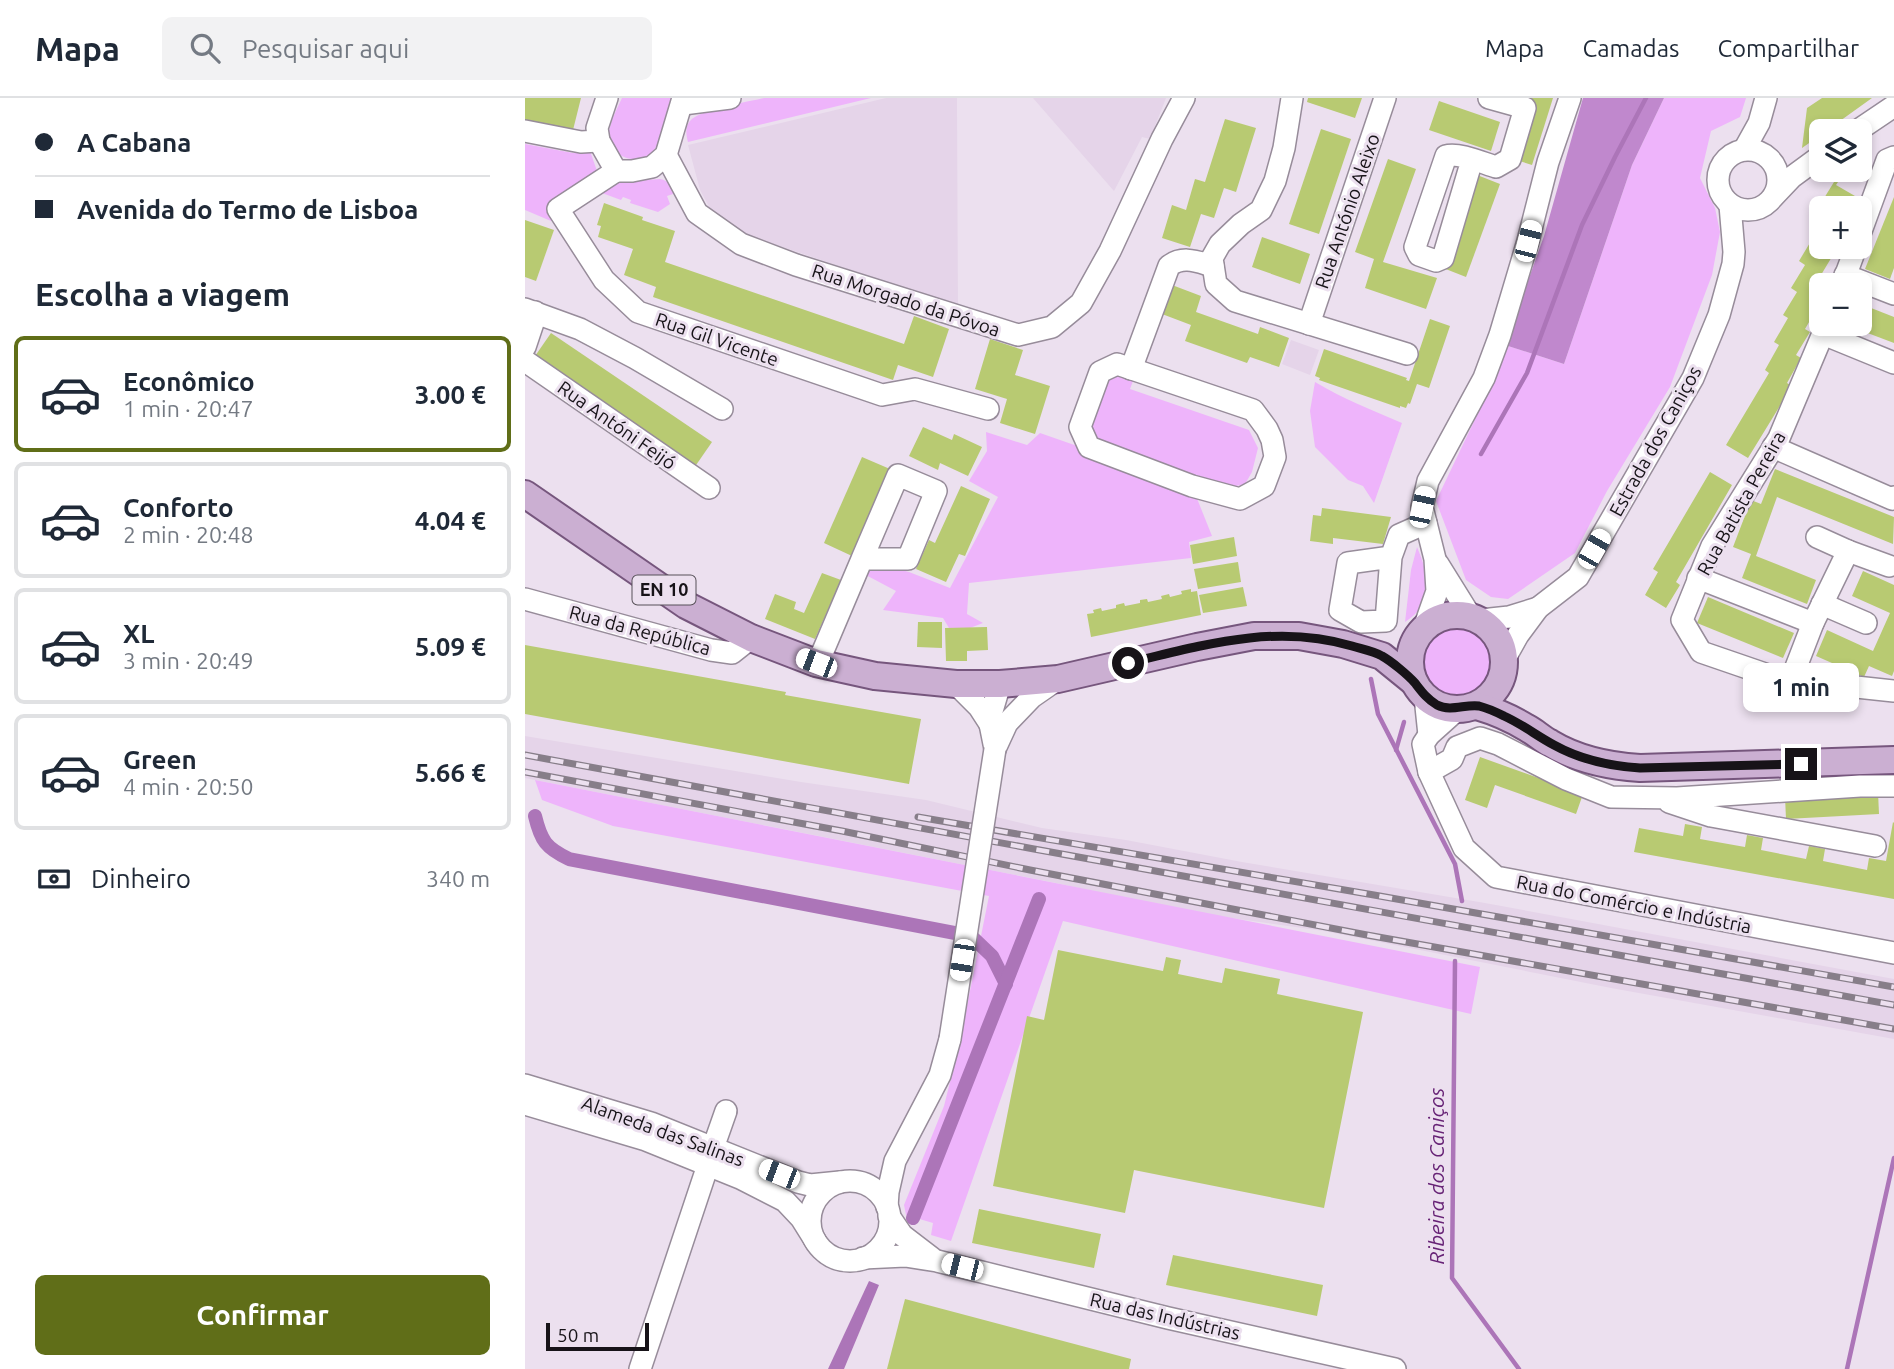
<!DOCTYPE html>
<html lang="pt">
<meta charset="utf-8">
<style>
body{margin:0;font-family:Ubuntu,sans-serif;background:#f2f2f3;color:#1f2937;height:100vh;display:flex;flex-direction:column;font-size:26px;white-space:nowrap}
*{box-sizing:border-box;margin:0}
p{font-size:23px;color:#747a83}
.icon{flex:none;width:38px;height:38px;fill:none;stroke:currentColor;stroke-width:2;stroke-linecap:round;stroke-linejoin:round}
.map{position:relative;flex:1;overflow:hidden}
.panel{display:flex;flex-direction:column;background:#fff;width:525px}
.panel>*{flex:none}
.banner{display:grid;align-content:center;height:154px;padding:0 35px;background:#fff}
.tools{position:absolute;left:1284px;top:21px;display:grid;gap:14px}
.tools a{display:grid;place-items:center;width:63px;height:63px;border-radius:10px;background:#fff;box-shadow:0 4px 10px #0003;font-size:35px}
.scale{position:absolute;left:21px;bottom:18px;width:103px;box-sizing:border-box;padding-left:7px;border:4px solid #171318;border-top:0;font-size:19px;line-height:24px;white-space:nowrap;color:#171318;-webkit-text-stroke:5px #ece0ef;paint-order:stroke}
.end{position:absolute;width:32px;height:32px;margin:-16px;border:9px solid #171318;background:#fff;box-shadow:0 0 0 4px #fff}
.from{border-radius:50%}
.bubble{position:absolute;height:49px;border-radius:10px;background:#fff;box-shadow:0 4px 10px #0003;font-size:23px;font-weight:700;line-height:49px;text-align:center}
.car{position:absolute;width:21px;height:42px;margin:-21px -10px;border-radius:9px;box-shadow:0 0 5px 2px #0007;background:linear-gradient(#fff 24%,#345 0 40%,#fff 0 76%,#345 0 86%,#fff 0)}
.banner b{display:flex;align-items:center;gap:24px;height:66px;font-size:26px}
.banner b+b{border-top:2px solid #e0e1e3}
.banner i{width:18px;height:18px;background:#1f2937}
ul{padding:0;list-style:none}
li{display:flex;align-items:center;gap:21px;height:116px;margin:0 14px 10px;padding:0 21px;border:4px solid #e0e1e3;border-radius:10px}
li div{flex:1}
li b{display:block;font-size:26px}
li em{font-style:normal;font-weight:700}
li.selected{border-color:#606e18}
li>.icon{width:63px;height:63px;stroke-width:1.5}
h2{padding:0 35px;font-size:32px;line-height:84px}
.pay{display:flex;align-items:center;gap:18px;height:77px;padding:0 35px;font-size:26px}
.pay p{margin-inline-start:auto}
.button{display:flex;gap:14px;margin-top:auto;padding:14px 35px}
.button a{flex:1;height:80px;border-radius:10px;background:#606e18;color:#fff;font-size:28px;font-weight:700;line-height:80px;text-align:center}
header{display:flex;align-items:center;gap:42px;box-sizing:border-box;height:98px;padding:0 35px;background:#fff;border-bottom:2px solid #e0e1e3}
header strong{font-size:33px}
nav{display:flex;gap:38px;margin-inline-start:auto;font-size:24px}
.search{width:490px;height:63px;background:#f2f2f3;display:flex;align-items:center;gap:18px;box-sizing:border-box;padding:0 24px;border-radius:10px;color:#747a83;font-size:26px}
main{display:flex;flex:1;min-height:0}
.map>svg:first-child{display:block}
.built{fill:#e5d4e9}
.green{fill:#eeb4fb}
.forest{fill:#c088cd}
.water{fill:#ac75b8}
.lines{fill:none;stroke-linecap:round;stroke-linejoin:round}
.stream{stroke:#ac75b8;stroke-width:4.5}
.canal{stroke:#ac75b8;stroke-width:14}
.building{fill:#b8ca72}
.minor-casing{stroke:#978c9a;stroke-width:24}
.major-casing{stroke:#76567d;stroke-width:30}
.minor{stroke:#fff;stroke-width:21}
.major{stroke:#cbafd2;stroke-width:26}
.rail-casing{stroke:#877e89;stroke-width:7}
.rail{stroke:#ece0ef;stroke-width:4.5;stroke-dasharray:13;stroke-linecap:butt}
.minor-bridge-casing{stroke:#978c9a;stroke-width:24;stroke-linecap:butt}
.minor-bridge{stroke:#fff;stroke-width:21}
.route{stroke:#171318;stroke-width:9}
.labels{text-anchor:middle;stroke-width:6;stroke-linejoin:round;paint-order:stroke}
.shield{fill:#ece0ef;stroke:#575058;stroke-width:2}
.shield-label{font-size:18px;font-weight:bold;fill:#171318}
.street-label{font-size:19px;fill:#171318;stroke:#ece0ef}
.water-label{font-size:21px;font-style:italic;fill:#672376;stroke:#ece0ef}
</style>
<header>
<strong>Mapa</strong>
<div class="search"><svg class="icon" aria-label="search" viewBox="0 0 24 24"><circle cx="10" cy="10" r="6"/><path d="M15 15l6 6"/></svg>Pesquisar aqui</div>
<nav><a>Mapa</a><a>Camadas</a><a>Compartilhar</a></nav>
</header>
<main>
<section class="panel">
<div class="banner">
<b><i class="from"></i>A Cabana</b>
<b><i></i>Avenida do Termo de Lisboa</b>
</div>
<h2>Escolha a viagem</h2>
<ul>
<li class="selected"><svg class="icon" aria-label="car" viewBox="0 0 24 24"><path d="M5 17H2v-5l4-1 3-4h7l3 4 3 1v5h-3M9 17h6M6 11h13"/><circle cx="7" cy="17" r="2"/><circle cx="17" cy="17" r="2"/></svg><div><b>Econômico</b><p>1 min · 20:47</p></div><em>3.00 €</em></li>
<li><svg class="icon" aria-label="car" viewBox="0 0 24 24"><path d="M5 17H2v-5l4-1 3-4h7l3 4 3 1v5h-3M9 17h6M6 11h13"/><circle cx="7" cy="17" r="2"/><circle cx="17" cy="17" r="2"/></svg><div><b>Conforto</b><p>2 min · 20:48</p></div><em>4.04 €</em></li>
<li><svg class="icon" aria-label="car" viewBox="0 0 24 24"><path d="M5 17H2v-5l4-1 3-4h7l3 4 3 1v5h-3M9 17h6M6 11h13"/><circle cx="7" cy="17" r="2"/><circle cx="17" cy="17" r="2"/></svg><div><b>XL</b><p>3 min · 20:49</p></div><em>5.09 €</em></li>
<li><svg class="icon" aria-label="car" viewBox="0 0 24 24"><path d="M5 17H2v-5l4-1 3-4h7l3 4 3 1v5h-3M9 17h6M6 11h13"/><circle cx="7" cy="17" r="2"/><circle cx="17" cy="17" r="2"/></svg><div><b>Green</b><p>4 min · 20:50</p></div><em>5.66 €</em></li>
</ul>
<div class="pay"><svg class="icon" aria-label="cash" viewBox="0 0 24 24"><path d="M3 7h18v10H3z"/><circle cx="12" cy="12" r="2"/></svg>Dinheiro<p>340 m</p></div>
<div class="button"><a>Confirmar</a></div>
</section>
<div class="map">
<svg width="1369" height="1271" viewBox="0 0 1369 1271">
<rect width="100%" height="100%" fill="#ece0ef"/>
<!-- built -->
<g class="built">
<polygon points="361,0 432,0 433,208 216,135 188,116 175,92 163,47"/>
<polygon points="508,0 641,0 625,41 617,39 589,93"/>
<polygon points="766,242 794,252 785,277 757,266"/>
<polygon points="0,638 276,684 401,702 517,730 601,742 717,764 960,805 1369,881 1369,941 1086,890 799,833 671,815 531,785 0,680"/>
</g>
<!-- green -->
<g class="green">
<path d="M97,0H151C145,15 139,39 129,52C115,70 84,60 84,37C84,25 92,11 97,0Z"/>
<path d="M239,0H346L163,44C161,37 160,29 165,23C175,11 223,4 239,0Z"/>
<polygon points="1139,0 1221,0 1215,19 1186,33 1175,80 1190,110 1195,134 1187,177 1145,289 1082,393 1050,455 983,501 966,499 941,482 911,403 966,288 980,247 1039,266 1107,67"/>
<polygon points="0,46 48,55 65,53 72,73 25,108 26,123 0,112"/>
<path d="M135,81C144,83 147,87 151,95L142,98L145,106L133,114L105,105L106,102L98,99L96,102L77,95L94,84Z"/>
<polygon points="587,277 608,283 605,291 724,332 733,350 727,374 720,386 706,389 568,342 562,337 576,283"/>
<path d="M790,284C818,301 847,312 877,325L849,405L838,388L823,382L790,349L785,313Z"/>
<polygon points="461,334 502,347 515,335 667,388 687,438 664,444 666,460 444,485 442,516 458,525 445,530 424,530 418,520 358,512 371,493 339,476 337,461 384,474 425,490 473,399 444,383 462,353"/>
<path d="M892,449C904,477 910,505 880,524L886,472Z"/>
<circle cx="931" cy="564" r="38"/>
<polygon points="10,682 955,869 946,916 538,823 426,1143 406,1137 408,1125 381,1117 379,1107 419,1008 434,948 464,798 88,728 17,702"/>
</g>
<!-- forest -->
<polygon class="forest" points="1058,0 1139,0 1107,67 1039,266 980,247 1019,138"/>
<!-- water -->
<polygon class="water" points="344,1183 354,1187 319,1271 303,1271"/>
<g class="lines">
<!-- stream -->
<g class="stream">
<polyline points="956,356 1002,275 1057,127 1090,59 1121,0"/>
<polyline points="846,581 853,616 930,766 937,803"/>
<polyline points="871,652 879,624"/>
<polyline points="930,863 927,1180 994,1271"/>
<polyline points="1322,1271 1369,1060"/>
</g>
<!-- canal -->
<g class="canal">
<path d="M10,718C16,743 21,750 44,761L446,838L467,858L481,886"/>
<polyline points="388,1120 514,801"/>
</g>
</g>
<!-- building -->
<g class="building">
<polygon points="0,0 56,0 47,36 0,22"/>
<polygon points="783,0 837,0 830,20 782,4"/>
<polygon points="1007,0 1028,0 1007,67 988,61"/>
<polygon points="1297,0 1347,0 1301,33 1297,33 1297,36 1277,50 1282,10"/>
<polygon points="914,3 975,24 966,53 904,32"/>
<polygon points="700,21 731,30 711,94 699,90 689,120 676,116 665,149 637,140 647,107 661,112 670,81 680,84"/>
<polygon points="796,31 826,41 794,136 764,126"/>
<polygon points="863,61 891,71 858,164 912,180 901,211 840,190 849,161 830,154"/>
<polygon points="1300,72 1321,72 1311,87 1330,98 1322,110 1297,110 1297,113 1293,110 1309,84 1297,75"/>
<polygon points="947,75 975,86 941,179 913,168"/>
<polygon points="1369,99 1369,170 1365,181 1340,171"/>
<polygon points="79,105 118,119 117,122 150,133 140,164 379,246 389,218 424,231 408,279 373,267 368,282 128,199 131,189 99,177 108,151 73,139 76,128 72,127"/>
<polygon points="1297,114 1297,149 1306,149 1311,152 1296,177 1302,180 1288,204 1294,207 1280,231 1285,234 1271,257 1276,260 1262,285 1267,288 1223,360 1201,347 1244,275 1240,272 1254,247 1249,244 1263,220 1258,217 1272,194 1266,190 1280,167 1274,163 1289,138 1284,135"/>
<polygon points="0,122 29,132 11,183 0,179"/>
<polygon points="737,139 785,156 775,186 727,169"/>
<polygon points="647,187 676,198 671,214 733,236 735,229 764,240 754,269 725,259 722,265 660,243 666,227 637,216"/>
<polygon points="1341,208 1369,219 1369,245 1332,231"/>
<polygon points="905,221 925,228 904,290 892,286 885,306 883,305 881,310 875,308 875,310 794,282 795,280 790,278 799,251 882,280 881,282 884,283"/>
<polygon points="26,235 187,344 169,370 8,261"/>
<polygon points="465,241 498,252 490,277 525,288 510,336 475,325 482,301 450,291"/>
<polygon points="398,329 427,342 429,336 457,349 443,378 415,365 413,372 384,358"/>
<polygon points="337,359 365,371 327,458 299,445"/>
<polygon points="1250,371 1369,419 1368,446 1252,399 1231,458 1291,482 1282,506 1217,480 1226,456 1208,449 1226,402 1236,406"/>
<polygon points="1185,374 1207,387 1151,484 1155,487 1141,510 1120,497 1133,474 1128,471"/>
<polygon points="436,388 465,401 440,458 434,456 421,484 391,471 404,442 410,445"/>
<polygon points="797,410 866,419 858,446 808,440 808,446 785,443 788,417 796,418"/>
<polygon points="709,439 712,458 668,466 665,447"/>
<polygon points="713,464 716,484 673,491 669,471"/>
<polygon points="1338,473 1369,487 1369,573 1367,578 1344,568 1339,579 1291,558 1302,532 1348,553 1365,515 1327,498"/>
<polygon points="297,475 316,482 290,541 240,521 250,496 271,504 269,511 279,515"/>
<polygon points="718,489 722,508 678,515 674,497"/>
<polygon points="666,491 666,494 672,493 676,517 566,539 562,516 569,515 568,512 576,510 577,513 591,510 591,507 599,505 600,508 615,505 615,502 622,501 623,504 637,501 636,498 644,496 645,499 657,496 656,493"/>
<polygon points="1183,499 1269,535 1258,560 1172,525"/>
<polygon points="393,524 417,524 417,550 392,549"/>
<polygon points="462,529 463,552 442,553 442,563 421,563 420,530"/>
<polygon points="0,547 261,594 260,597 396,621 384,686 0,616"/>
<polygon points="955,659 1058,696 1051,716 970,687 962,710 940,702"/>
<polygon points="1353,694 1354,716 1261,721 1260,699"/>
<polygon points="1368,724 1369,725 1369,801 1109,754 1114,730 1158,738 1160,726 1177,729 1175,741 1220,749 1222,737 1238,740 1236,752 1281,761 1284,748 1300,751 1298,763 1342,772 1344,760 1361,763"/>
<polygon points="533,852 638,873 641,859 656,862 653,876 697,885 700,870 755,881 752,896 838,914 799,1110 609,1072 600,1115 468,1088 502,918 519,922"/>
<polygon points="454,1111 576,1136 569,1170 447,1145"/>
<polygon points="648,1157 798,1187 792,1218 641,1187"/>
<polygon points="380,1201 606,1261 604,1271 362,1271"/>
</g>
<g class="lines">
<defs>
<g id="minor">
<polyline points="82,0 72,30 74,43 91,73 107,73 127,69 141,57 158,0"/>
<polyline points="767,0 759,50 750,83 736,112 716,126 695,146 687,160 691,186 710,203 882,256"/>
<polyline points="158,6 205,0"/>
<polyline points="0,33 56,44 74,43"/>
<polyline points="1332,33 1369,8"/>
<circle cx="1223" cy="82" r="30"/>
<polyline points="1219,52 1234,25 1241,0"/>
<polyline points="141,57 172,115 216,146 271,167 493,237 527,229 556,205 585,153 637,41 659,0"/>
<path d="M947,62L918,160L911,163L894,157L890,149L921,58C933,54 958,65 971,69L985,61L1000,10L964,0"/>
<polyline points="91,73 33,111 79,182 113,214 357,297 390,291 463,311"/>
<polyline points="1248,99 1267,79 1297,57"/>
<polyline points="1335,136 1362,62 1369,59"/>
<polyline points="1320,177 1369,196"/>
<polyline points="1317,187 1331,149"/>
<polyline points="0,211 55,231 110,260 197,311"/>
<polyline points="784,226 860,0"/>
<polyline points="1302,226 1254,340 1187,448 1157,522 1176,554 1243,577 1266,582 1369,593"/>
<polyline points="1298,236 1369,265"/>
<polyline points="0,249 9,222 10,214"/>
<polyline points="0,263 184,390"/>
<polygon points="592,266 728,312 742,331 747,342 750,359 739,388 715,401 667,388 564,349 555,329 575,274"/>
<path d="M606,271L644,168C658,157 673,164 688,168"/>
<polyline points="1248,349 1367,401 1369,399"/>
<polyline points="1292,439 1323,453 1364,468"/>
<polyline points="866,459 861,523 836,524 815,512 823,465 866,459 874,437 901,425"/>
<polyline points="913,466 946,519"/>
<polyline points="1173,480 1288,525"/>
<polyline points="0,501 186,552 207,555 226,540"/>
<polyline points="1297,506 1341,525"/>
<polyline points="956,522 984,519 1013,510"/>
<polyline points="899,530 912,493 910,461 897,409 903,383 959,280 975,237 1003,143 1023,64 1045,0"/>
<polyline points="979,562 993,537 1013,510 1053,479 1168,280 1194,217 1208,166 1209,154 1205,107"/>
<polyline points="291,565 298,553 337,461 383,461 411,393 373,377 337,461"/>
<polyline points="1266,582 1288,525 1323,453"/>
<polyline points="431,586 454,609 465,626"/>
<polyline points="900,599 904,637"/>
<polyline points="933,611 904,637 898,646 904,674 939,750 971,779 1369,855"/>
<polyline points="470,651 482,625 507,599 533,581"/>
<polyline points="470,651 465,626 467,613 475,586"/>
<polyline points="904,674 927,661 932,649 955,640 973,646 1041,681 1086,699 1152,700 1335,688 1369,688"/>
<polyline points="1144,704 1186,718 1350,748"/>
<polyline points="0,987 126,1025 273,1084 285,1087 315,1084"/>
<polyline points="0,1006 121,1042 215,1080 260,1103 276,1120 291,1144"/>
<polyline points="188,1050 201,1013"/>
<circle cx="325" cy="1123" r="40"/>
<polyline points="362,1109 363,1094 370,1063 415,977 425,941"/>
<polyline points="364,1118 377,1137 407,1160"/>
<polyline points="338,1160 380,1158 412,1163 643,1220 870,1271"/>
<polyline points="115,1271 183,1067"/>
</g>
<g id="major">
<polyline points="0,396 161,507 226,540 291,565 350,578 431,586 475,586 533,581 672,549 729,538 774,538 818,546 857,558 889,584"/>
<circle cx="932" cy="564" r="47"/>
<path d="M952,608C969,613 986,620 1002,630C1010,634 1017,641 1025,645C1053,662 1084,668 1115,670L1369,662"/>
</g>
</defs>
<!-- minor casing -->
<use href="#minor" class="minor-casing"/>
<!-- major casing -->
<use href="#major" class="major-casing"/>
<!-- minor -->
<use href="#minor" class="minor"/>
<!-- major -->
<use href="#major" class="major"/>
<defs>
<g id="rail">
<polyline points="0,657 509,751 1369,907"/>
<polyline points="0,674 317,733 505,772 842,837 1369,931"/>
<polyline points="393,719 849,797 1369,889"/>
</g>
</defs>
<!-- rail casing -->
<use href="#rail" class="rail-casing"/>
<!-- rail -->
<use href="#rail" class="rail"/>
<defs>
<polyline id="minor-bridge" points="425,941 470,651"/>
</defs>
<!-- minor-bridge casing -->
<use href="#minor-bridge" class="minor-bridge-casing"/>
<!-- minor-bridge -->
<use href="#minor-bridge" class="minor-bridge"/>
</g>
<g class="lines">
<!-- route -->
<path class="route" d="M603,565C678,547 751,525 827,548C837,551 849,553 857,558C866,563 883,577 890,585C897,594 902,601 912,607C926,614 940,606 954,608C962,610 971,614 979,618C997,626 1012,638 1029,647C1056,662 1084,668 1115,670L1276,666"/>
</g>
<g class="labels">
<!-- shield labels -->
<rect class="shield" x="107.5" y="477.5" width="63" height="29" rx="5"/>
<g class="shield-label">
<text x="139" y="498">EN 10</text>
</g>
<!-- street labels -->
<g class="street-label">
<text transform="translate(822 113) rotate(-71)" y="7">Rua António Aleixo</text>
<text transform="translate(381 202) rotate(18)" y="7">Rua Morgado da Póvoa</text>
<text transform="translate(192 241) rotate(19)" y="7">Rua Gil Vicente</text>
<text transform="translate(92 327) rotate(35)" y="7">Rua Antóni Feijó</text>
<text transform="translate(1130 343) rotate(-61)" y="7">Estrada dos Caniços</text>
<text transform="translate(1216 405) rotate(-61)" y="7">Rua Batista Pereira</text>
<text transform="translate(115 532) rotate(15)" y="7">Rua da República</text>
<text transform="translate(1109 806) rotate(11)" y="7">Rua do Comércio e Indústria</text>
<text transform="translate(138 1033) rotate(20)" y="7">Alameda das Salinas</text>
<text transform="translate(640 1218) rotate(13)" y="7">Rua das Indústrias</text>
</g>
<!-- water labels -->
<g class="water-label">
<text transform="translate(912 1078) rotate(-90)" y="7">Ribeira dos Caniços</text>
</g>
</g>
</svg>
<div class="tools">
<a><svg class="icon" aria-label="layers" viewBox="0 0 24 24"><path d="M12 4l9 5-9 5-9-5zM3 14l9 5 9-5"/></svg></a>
<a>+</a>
<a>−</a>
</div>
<div class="scale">50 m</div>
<i class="end from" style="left:603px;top:565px"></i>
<i class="end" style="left:1276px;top:666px"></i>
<div class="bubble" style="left:1218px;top:565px;width:116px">1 min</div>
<i class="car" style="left:1003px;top:143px;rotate:14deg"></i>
<i class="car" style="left:897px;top:409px;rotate:12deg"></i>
<i class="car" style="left:1069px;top:451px;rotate:30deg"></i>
<i class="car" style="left:291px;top:565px;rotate:291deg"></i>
<i class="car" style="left:437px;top:862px;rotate:189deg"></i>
<i class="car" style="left:254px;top:1076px;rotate:291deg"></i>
<i class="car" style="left:437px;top:1169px;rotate:284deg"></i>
</div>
</main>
